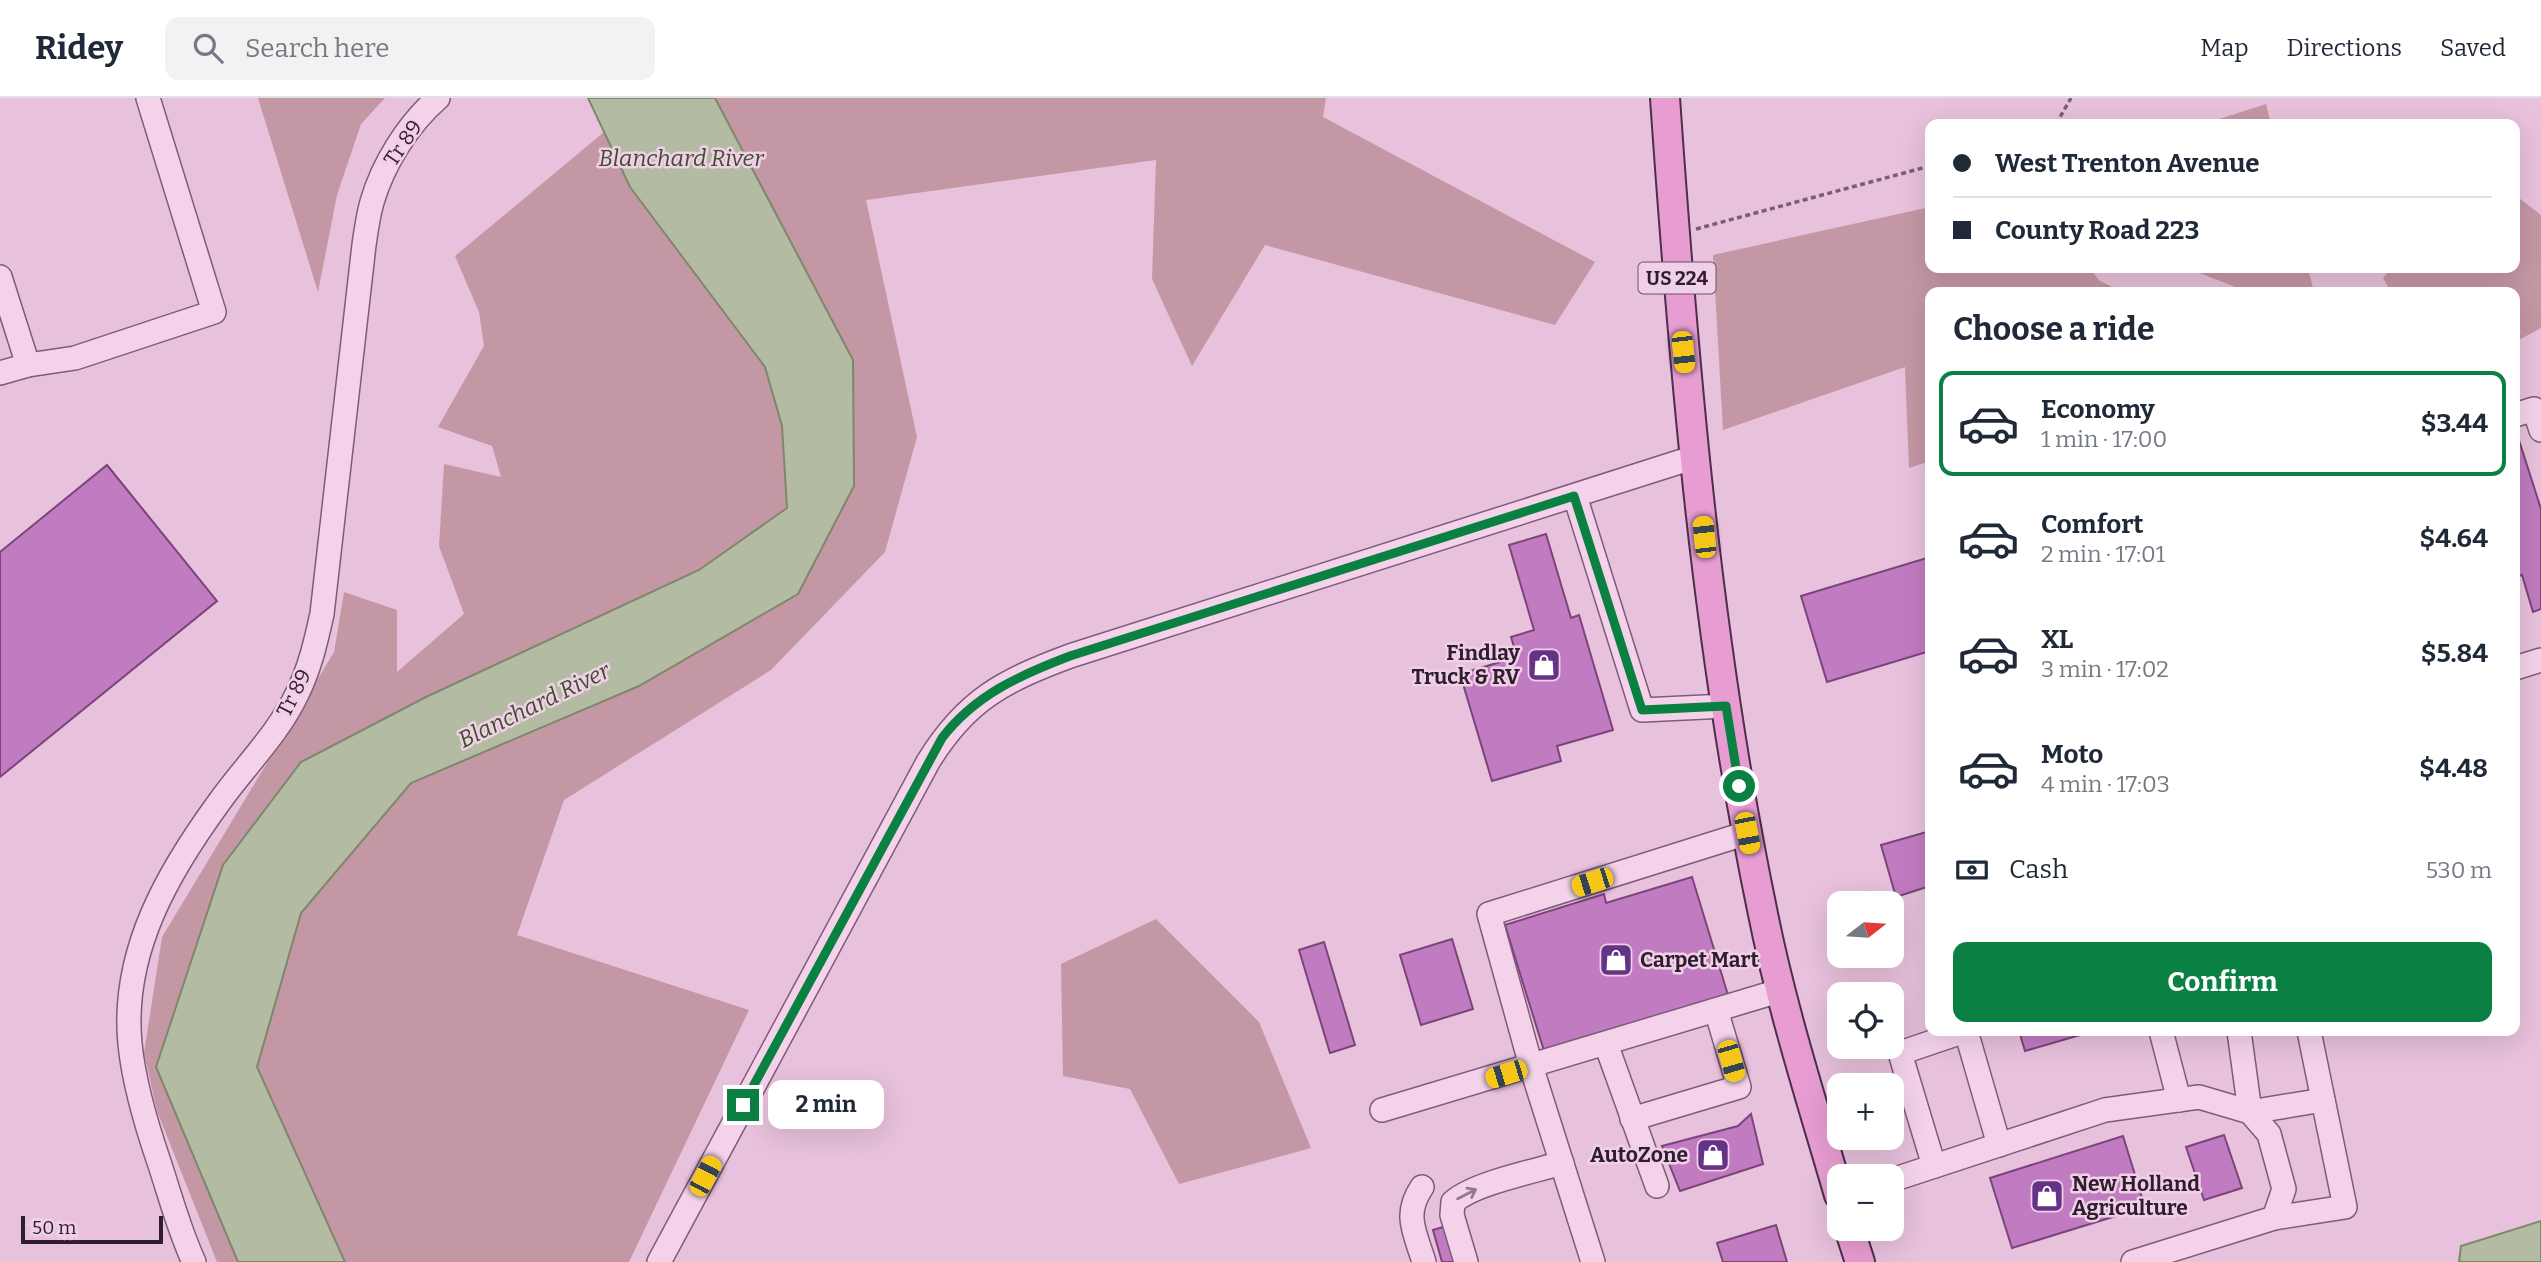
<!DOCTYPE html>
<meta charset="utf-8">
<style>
body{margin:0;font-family:Bitter,serif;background:#f2f2f3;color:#1f2937;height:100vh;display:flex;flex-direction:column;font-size:26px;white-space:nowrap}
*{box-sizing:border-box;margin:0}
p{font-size:23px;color:#747a83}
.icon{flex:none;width:38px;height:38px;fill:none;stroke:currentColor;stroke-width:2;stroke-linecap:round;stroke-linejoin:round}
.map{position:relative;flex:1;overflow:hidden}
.details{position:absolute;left:1925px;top:189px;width:595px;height:749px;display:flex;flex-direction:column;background:#fff;border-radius:14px;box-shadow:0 7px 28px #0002}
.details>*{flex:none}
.guide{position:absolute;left:1925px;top:21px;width:595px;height:154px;border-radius:14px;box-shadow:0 7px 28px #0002;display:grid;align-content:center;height:154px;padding:0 28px;background:#fff}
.needle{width:46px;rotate:73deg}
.tools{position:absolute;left:1827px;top:793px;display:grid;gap:14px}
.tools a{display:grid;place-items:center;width:77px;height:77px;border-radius:14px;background:#fff;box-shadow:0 7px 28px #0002;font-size:35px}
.scale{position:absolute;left:21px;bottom:18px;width:142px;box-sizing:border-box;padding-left:7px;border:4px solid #301d2f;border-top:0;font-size:19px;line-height:24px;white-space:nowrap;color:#301d2f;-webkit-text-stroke:5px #f0d0e6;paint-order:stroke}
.end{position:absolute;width:32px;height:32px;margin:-16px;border:9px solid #0b8043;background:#fff;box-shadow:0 0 0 4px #fff}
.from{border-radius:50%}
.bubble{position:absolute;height:49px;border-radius:14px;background:#fff;box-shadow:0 7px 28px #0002;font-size:23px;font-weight:700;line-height:49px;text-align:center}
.car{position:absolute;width:21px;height:42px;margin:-21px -10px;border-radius:9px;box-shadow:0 0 5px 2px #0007;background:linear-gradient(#f5c518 24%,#345 0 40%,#f5c518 0 76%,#345 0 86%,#f5c518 0)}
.guide b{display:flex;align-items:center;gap:24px;height:66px;font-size:26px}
.guide b+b{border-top:2px solid #e0e1e3}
.guide i{width:18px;height:18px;background:#1f2937}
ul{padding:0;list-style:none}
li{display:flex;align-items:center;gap:21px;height:105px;margin:0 14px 10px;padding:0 14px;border:4px solid transparent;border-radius:14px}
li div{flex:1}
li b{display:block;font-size:26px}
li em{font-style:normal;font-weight:700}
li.active{border-color:#0b8043}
li>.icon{width:63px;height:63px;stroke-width:1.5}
h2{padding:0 28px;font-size:32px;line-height:84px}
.pay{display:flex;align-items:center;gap:18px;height:77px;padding:0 28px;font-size:26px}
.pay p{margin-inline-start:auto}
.action{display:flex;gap:14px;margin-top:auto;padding:14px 28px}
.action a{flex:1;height:80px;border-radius:14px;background:#0b8043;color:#fff;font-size:28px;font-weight:700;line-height:80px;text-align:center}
header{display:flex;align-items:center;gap:42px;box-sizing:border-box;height:98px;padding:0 35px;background:#fff;border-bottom:2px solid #e0e1e3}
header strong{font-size:33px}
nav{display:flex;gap:38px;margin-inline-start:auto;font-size:24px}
.search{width:490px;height:63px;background:#f2f2f3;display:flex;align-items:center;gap:18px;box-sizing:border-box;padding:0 24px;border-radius:14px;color:#747a83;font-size:26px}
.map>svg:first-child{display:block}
.green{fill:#c497a4}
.water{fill:#b4bba3;stroke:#7e876c;stroke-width:2}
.building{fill:#c17bc0;stroke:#7b447b;stroke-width:2}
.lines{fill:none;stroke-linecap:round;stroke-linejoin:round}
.minor-casing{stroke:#7f5b7a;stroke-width:26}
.major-casing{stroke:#4d2f4b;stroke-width:32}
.path{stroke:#7f5b7a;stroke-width:3.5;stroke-dasharray:5 3.5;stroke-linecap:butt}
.minor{stroke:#f4d3ea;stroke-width:23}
.major{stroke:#e79dd2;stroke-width:28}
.oneway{stroke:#92788c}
.route{stroke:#0b8043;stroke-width:9}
.labels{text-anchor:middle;stroke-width:5;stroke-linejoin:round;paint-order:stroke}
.shield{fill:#f0d0e6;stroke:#6a5366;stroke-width:2}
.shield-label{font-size:19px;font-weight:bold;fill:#301d2f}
.street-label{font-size:21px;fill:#301d2f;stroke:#f0d0e6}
.poi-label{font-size:21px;font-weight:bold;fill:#301d2f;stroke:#f0d0e6;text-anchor:end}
.water-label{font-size:23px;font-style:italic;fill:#3d4f2e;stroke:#f0d0e6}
</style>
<header>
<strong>Ridey</strong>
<div class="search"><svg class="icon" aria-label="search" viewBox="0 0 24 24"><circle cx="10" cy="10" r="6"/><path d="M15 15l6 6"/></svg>Search here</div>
<nav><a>Map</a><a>Directions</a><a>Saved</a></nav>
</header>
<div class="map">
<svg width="2541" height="1164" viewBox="0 0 2541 1164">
<rect width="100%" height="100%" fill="#e8c1dc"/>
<!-- green -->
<g class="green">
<polygon points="258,0 385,0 361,26 337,97 318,194"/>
<polygon points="715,0 1326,0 1323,19 1595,164 1555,227 1265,147 1192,268 1152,181 1156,62 866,102 917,339 885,454 771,572 564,702 517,837 749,912 629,1164 345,1164 257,969 301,815 412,685 639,588 798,496 854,388 853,262"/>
<polygon points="2266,6 2271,26 2204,26"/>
<polygon points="604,34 630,89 765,269 782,328 787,410 699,472 301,664 223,767 156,969 238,1164 217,1164 157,1013 144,955 162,839 334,554 344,494 397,512 397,574 464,516 439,448 444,366 501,379 492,348 438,329 484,248 479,214 455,158"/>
<polygon points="2515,97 2541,117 2541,230 2515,244 2515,194 2391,194 2383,180 2392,170 2515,170"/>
<polygon points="1930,109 1930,170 2089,170 2100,183 2123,194 1930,194 1930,363 1909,370 1905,269 1723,332 1713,157"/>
<polygon points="2187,170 2308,170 2314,194 2248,194"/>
<polygon points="1156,821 1259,924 1311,1050 1179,1086 1130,991 1063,978 1061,866"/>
</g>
<!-- water -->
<g class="water">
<polygon points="588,0 715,0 853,262 854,388 798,496 639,588 411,685 301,815 257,969 345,1164 238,1164 156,969 223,767 301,664 426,599 699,472 787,410 782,328 765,269 630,89"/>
<polygon points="2541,1123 2541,1164 2459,1164 2461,1148"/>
</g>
<!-- building -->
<g class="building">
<polygon points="2517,336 2541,411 2541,511 2533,514 2522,477 2515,479 2515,337"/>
<polygon points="107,367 217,503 0,679 0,454"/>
<polygon points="1546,436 1571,520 1579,517 1613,632 1557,648 1561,663 1492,683 1460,576 1517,559 1511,539 1534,532 1509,447"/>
<polygon points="1930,459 1930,553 1827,584 1801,498"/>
<polygon points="1930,733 1930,788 1896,799 1881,747"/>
<polygon points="1692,779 1728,897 1544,953 1505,827 1604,796 1606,805"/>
<polygon points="1452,841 1473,911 1421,927 1400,857"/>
<polygon points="1324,844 1355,947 1330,955 1299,852"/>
<polygon points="2019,933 2094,933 2025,953"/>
<polygon points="1751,1016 1763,1066 1680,1093 1662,1048 1738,1028"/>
<polygon points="2224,1037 2242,1090 2204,1102 2186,1049"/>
<polygon points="2123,1038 2145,1109 2012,1150 1990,1080"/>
<polygon points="1460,1124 1472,1164 1442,1164 1433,1132"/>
<polygon points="1776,1127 1787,1164 1723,1164 1717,1145"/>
</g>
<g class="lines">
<defs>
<g id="minor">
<polyline points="0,179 28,267 0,275"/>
<polyline points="28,267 75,260 214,214 148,0"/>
<polyline points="2515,317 2534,311 2541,332"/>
<polyline points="1575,398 1642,612 1726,608"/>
<polyline points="2515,570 2541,562"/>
<polyline points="1966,933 1999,1047"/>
<polyline points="2161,933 2179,1002"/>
<polyline points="2239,933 2250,1014 2323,1002"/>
<polyline points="1606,946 1657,1088"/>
<polyline points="1382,1012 1782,892"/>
<polyline points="1632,1021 1739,989 1716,912"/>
<polyline points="1934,1068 1900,955 1965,933"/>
<polyline points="1892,1082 2105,1012 2199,999 2250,1014 2269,1036 2284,1091 2274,1120 2133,1164"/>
<path d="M1422,1089C1403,1117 1415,1134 1424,1164"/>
<polyline points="2274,1120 2345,1109 2309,933"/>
<path d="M194,1164C179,1132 170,1097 159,1064C146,1026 134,986 130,946C121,854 168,774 220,703C245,668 278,636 297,596C310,570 316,543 322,516L364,147C366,133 368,118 372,104C383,66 408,26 438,0"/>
<path d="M659,1164L928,664C966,602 1003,583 1070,558L1695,359"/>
<path d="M1466,1164L1452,1117L1453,1104C1475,1085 1532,1074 1562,1065"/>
<polyline points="1593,1164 1531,968 1489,816 1747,735"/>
</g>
<g id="major">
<path d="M1665,0C1684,273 1707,548 1763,816C1782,911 1812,1004 1839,1097"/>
<polyline points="1849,1130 1860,1164"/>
</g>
</defs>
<!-- minor casing -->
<use href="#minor" class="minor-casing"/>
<!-- major casing -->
<use href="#major" class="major-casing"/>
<!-- path -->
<g class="path">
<polyline points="2056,26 2071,0"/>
<polyline points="1696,131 1930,68"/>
</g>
<!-- minor -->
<use href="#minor" class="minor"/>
<!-- major -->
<use href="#major" class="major"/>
</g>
<!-- one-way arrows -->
<defs><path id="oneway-shaft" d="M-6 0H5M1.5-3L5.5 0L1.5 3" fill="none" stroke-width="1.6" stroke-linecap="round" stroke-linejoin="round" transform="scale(1.75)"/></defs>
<use class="oneway" href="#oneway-shaft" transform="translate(1467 1096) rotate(-27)"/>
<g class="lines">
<!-- route -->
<path class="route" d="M743,1007L942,640C975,597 1020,577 1070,558L1574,398L1642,612L1726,608L1739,688"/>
</g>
<!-- icons -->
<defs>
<symbol id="shop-square" viewBox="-11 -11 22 22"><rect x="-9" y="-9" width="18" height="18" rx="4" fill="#643287" stroke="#f0d0e6"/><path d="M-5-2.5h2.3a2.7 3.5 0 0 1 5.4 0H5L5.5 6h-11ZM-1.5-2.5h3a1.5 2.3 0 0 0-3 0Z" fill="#fff"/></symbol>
</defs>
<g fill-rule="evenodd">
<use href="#shop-square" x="1525" y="548" width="38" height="38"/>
<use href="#shop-square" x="1597" y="843" width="38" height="38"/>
<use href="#shop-square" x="1694" y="1038" width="38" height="38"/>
<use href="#shop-square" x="2028" y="1079" width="38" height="38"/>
</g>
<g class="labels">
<!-- shield labels -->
<rect class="shield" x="1638.5" y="164.5" width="77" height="31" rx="5"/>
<g class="shield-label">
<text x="1677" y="187">US 224</text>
</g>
<!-- street labels -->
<g class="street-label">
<text transform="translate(403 45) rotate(-56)" y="7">Tr 89</text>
<text transform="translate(294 595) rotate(-63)" y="7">Tr 89</text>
</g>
<!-- poi labels -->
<g class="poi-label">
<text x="1520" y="562">Findlay<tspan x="1520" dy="24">Truck &amp; RV</tspan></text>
<text x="1640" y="869" text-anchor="start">Carpet Mart</text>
<text x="1688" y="1064">AutoZone</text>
<text x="2072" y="1093" text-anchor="start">New Holland<tspan x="2072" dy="24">Agriculture</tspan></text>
</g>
<!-- water labels -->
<g class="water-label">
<text x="681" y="68">Blanchard River</text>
<text transform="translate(534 607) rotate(-26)" y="8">Blanchard River</text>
</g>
</g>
</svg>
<div class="tools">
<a><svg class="needle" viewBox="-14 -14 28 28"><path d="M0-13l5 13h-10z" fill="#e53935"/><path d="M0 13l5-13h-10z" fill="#747a83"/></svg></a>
<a><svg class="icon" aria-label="locate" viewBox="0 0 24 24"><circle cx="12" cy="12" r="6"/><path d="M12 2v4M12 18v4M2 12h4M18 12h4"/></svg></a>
<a>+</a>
<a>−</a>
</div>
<div class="scale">50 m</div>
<i class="end from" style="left:1739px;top:688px"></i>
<i class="end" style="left:743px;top:1007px"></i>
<div class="bubble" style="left:768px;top:982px;width:116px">2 min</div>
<i class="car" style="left:1683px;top:254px;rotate:174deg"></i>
<i class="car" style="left:1704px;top:439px;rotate:354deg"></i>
<i class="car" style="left:1747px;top:735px;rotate:169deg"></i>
<i class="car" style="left:1592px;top:784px;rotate:252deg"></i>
<i class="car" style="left:1731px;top:963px;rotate:164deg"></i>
<i class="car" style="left:1506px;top:976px;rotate:253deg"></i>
<i class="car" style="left:705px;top:1078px;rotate:28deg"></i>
<div class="guide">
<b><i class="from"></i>West Trenton Avenue</b>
<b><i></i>County Road 223</b>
</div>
<section class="details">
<h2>Choose a ride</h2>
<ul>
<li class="active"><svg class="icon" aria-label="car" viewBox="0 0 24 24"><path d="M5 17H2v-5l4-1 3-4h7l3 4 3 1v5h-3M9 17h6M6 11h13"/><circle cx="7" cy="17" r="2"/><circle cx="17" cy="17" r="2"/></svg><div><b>Economy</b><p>1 min · 17:00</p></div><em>$3.44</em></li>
<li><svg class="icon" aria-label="car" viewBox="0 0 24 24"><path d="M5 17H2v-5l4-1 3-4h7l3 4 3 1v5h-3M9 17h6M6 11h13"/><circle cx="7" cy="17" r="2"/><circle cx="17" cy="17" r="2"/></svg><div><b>Comfort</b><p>2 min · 17:01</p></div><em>$4.64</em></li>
<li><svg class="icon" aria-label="car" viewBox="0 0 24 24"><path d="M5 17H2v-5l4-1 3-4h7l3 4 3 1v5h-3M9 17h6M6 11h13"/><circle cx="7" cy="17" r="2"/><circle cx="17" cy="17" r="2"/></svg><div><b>XL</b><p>3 min · 17:02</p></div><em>$5.84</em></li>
<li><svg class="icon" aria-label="car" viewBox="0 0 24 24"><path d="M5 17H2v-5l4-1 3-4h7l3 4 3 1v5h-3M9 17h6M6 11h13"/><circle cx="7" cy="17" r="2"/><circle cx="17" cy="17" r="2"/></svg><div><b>Moto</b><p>4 min · 17:03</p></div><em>$4.48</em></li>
</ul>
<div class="pay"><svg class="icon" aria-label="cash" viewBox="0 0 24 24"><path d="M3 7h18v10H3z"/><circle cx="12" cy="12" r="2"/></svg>Cash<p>530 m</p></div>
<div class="action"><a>Confirm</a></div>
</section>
</div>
